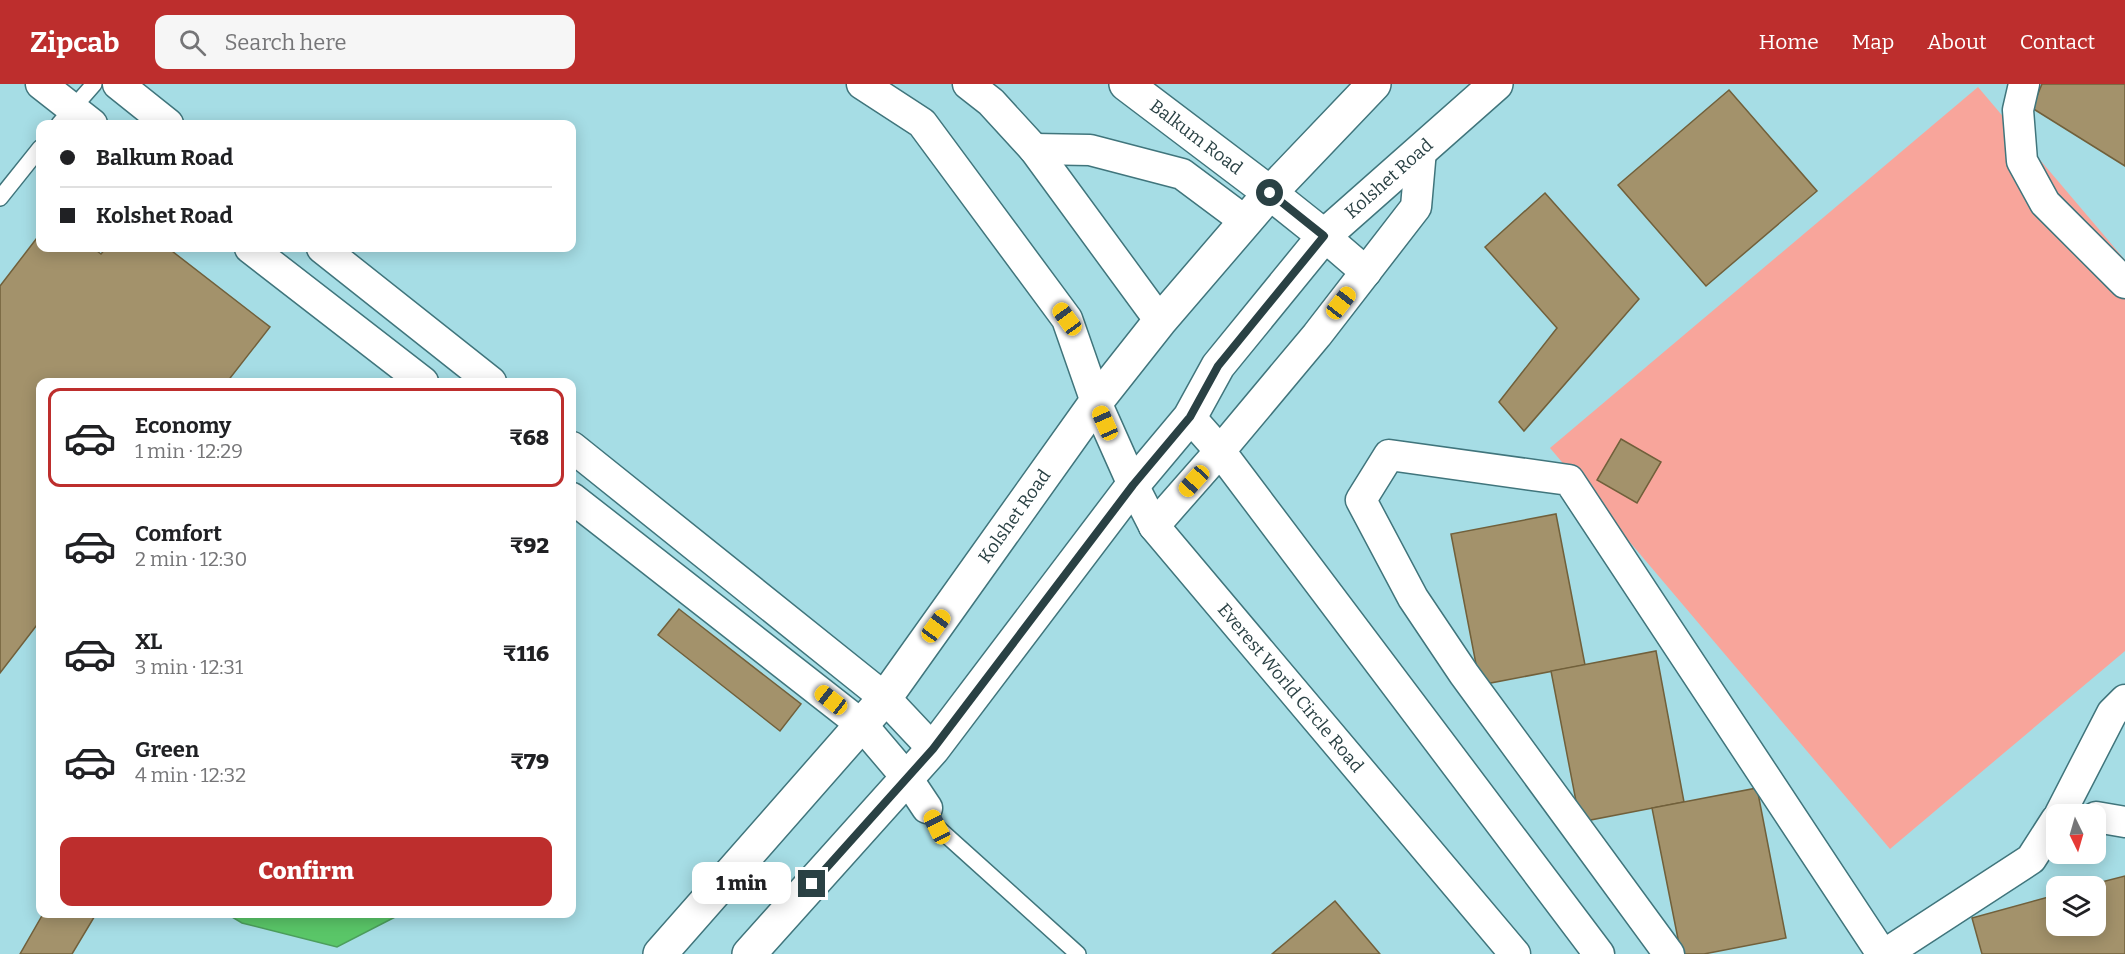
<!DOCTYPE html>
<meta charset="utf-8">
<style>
body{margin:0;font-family:Bitter,serif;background:#f6f6f6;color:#202124;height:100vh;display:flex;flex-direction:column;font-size:22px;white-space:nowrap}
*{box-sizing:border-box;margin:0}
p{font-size:20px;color:#757577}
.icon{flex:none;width:33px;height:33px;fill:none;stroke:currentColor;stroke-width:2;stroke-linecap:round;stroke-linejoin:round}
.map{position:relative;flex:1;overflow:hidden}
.sheet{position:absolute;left:36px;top:294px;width:540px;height:540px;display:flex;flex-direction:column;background:#fff;border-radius:12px;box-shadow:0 3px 15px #0003}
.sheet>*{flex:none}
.top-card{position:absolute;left:36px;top:36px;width:540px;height:132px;border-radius:12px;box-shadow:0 3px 15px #0003;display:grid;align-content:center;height:132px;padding:0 24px;background:#fff}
.needle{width:39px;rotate:175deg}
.fabs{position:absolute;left:2046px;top:720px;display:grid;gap:12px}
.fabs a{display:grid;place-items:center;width:60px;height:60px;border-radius:12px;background:#fff;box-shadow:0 3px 15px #0003;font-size:30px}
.end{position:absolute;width:27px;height:27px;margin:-14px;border:8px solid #2a4144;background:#fff;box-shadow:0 0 0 3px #fff}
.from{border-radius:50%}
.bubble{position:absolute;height:42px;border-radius:12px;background:#fff;box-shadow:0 3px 15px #0003;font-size:20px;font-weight:800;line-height:42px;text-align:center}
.car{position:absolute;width:18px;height:36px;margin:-18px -9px;border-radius:8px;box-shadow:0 0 4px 2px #0007;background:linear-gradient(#f5c518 24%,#345 0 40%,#f5c518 0 76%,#345 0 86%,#f5c518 0)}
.top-card b{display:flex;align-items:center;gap:21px;height:57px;font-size:22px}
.top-card b+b{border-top:2px solid #e0e0e0}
.top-card i{width:15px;height:15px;background:#202124}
ul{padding:10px 0 0;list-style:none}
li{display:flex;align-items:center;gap:18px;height:99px;margin:0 12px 9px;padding:0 12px;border:3px solid transparent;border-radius:12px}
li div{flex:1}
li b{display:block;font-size:22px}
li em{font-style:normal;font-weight:800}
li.on{border-color:#bd2e2d}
li>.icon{width:54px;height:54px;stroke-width:1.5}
.button{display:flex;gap:12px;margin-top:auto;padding:12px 24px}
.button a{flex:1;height:69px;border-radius:12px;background:#bd2e2d;color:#fff;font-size:24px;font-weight:800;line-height:69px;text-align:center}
header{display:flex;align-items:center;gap:36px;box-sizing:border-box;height:84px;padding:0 30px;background:#bd2e2d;color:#fff}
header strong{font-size:28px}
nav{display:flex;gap:33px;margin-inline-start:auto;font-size:21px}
.search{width:420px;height:54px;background:#f6f6f6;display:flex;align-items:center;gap:15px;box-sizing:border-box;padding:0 21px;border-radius:12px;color:#757577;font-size:22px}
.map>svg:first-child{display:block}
.green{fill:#f8a59b}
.water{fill:#5ac668;stroke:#4c9e5d;stroke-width:1.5}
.building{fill:#a3926b;stroke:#71603b;stroke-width:1.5}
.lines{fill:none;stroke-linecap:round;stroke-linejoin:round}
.service-casing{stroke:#40757c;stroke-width:18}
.minor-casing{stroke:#40757c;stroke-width:33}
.tertiary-casing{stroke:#40757c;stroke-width:36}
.service{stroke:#fff;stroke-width:15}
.minor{stroke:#fff;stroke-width:30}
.tertiary{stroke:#fff;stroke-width:33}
.route{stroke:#2a4144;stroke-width:8}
.labels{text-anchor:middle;stroke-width:4.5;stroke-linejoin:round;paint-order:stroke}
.street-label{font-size:18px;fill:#2a4144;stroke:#a6dde5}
</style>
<header>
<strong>Zipcab</strong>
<div class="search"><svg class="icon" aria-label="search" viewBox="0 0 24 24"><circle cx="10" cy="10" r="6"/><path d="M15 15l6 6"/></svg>Search here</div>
<nav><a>Home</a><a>Map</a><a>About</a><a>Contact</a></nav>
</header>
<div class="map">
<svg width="2125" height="870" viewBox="0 0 2125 870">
<rect width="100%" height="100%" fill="#a6dde5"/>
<!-- green -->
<polygon class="green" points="1978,3 2125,176 2125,567 1890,765 1550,364"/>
<!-- water -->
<polygon class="water" points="227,830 401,830 337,863 242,839"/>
<!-- building -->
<g class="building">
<polygon points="2042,0 2125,0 2125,82 2032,24"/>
<polygon points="1729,6 1817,107 1706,202 1618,101"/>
<polygon points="1545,109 1639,215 1524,347 1499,318 1557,244 1485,163"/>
<polygon points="40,150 40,164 93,164 101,170 106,164 168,164 270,243 227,298 40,298 40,537 0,589 0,202"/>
<polygon points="1621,355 1661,378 1637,419 1597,396"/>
<polygon points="1556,430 1585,581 1480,601 1451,450"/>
<polygon points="679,525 801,620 780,647 658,551"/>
<polygon points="1656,567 1684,718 1580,738 1551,587"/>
<polygon points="1757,704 1786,854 1704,870 1681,870 1652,724"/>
<polygon points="2125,792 2125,870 1982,870 1972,834 2056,811 2056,842 2096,842 2096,802 2086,802"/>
<polygon points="1335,817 1380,870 1272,870"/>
<polygon points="43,830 96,830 72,870 20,870"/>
</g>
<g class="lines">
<defs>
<g id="service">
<polyline points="59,40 94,0"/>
<polyline points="0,114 40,64"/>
<polyline points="927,724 937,743 1078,870"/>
</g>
<g id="minor">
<polyline points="41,0 92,40"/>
<polyline points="118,0 168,40"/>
<path id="s1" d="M862,0L922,39L1067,235L1096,318L1133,401L1154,442L1515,870"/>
<polyline points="968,0 991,18 1034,65 1160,237"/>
<polyline points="2024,0 2018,26 2022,77 2045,119 2125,199"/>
<polyline points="1034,65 1090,66 1182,90 1245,137"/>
<polyline points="1324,152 1366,188"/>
<polyline points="250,164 423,298"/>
<polyline points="322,164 491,298"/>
<polyline points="1190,333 1220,367 1599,870"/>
<polyline points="572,363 885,614 933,665"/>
<polyline points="572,414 862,641 907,694 927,724"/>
<polyline points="1154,442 1220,367 1317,251 1416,123 1421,66"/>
<polyline points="2060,730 2112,629 2125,616"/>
<polyline points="2096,733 2125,738"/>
<polyline points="1669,870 1464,590 1413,514 1361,416 1389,371 1569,396 1882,870"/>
<polyline points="1885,870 2031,775 2056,736"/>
</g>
<g id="tertiary">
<path id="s2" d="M1126,0L1270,109L1324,152"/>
<path id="s3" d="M660,870L885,614L1096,318L1160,237L1270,109L1374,0"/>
<path id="s4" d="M749,870L933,665L1133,401L1190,333L1218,282L1324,152L1496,0"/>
</g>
</defs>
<!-- service casing -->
<use href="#service" class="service-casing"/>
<!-- minor casing -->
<use href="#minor" class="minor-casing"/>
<!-- tertiary casing -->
<use href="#tertiary" class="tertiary-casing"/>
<!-- service -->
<use href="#service" class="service"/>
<!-- minor -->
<use href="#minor" class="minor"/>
<!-- tertiary -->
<use href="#tertiary" class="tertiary"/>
</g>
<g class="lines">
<!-- route -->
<polyline class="route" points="812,800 933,665 1133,401 1190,333 1218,282 1324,152 1270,109"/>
</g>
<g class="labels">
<!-- street labels -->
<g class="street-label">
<text dy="6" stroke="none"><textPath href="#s2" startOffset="88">Balkum Road</textPath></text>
<text dy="6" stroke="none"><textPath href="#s4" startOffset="1008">Kolshet Road</textPath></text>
<text dy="6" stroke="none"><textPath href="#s3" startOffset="564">Kolshet Road</textPath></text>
<text dy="6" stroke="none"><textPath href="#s1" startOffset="752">Everest World Circle Road</textPath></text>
</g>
</g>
</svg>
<div class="fabs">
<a><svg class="needle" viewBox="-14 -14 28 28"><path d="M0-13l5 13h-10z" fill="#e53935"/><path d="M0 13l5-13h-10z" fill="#757577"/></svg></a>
<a><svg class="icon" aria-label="layers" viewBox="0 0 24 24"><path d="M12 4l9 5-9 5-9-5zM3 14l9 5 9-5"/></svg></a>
</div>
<i class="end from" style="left:1270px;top:109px"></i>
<i class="end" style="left:812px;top:800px"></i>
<div class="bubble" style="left:692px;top:778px;width:99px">1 min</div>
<i class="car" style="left:1341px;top:219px;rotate:38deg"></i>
<i class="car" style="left:1067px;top:235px;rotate:324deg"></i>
<i class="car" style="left:1105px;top:339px;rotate:336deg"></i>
<i class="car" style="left:1194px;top:397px;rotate:222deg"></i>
<i class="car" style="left:936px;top:542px;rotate:36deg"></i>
<i class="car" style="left:831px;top:616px;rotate:308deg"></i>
<i class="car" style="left:937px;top:743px;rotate:333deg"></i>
<div class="top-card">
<b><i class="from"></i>Balkum Road</b>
<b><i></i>Kolshet Road</b>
</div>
<section class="sheet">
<ul>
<li class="on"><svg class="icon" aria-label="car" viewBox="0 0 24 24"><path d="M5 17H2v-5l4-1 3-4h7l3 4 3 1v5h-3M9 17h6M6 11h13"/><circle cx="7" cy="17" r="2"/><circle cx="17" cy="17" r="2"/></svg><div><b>Economy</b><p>1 min · 12:29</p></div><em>₹68</em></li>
<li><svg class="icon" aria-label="car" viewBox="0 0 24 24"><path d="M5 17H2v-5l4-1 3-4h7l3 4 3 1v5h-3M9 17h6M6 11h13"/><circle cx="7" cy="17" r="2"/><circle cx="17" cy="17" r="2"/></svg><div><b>Comfort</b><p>2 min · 12:30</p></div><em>₹92</em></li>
<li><svg class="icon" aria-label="car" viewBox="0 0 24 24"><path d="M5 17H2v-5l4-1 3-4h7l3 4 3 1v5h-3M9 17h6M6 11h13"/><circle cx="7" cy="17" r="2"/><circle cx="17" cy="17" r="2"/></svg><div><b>XL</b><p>3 min · 12:31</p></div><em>₹116</em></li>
<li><svg class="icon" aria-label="car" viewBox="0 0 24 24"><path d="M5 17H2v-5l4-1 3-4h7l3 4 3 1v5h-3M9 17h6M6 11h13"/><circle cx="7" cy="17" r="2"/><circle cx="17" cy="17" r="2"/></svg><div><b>Green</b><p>4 min · 12:32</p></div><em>₹79</em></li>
</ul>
<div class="button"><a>Confirm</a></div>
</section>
</div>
